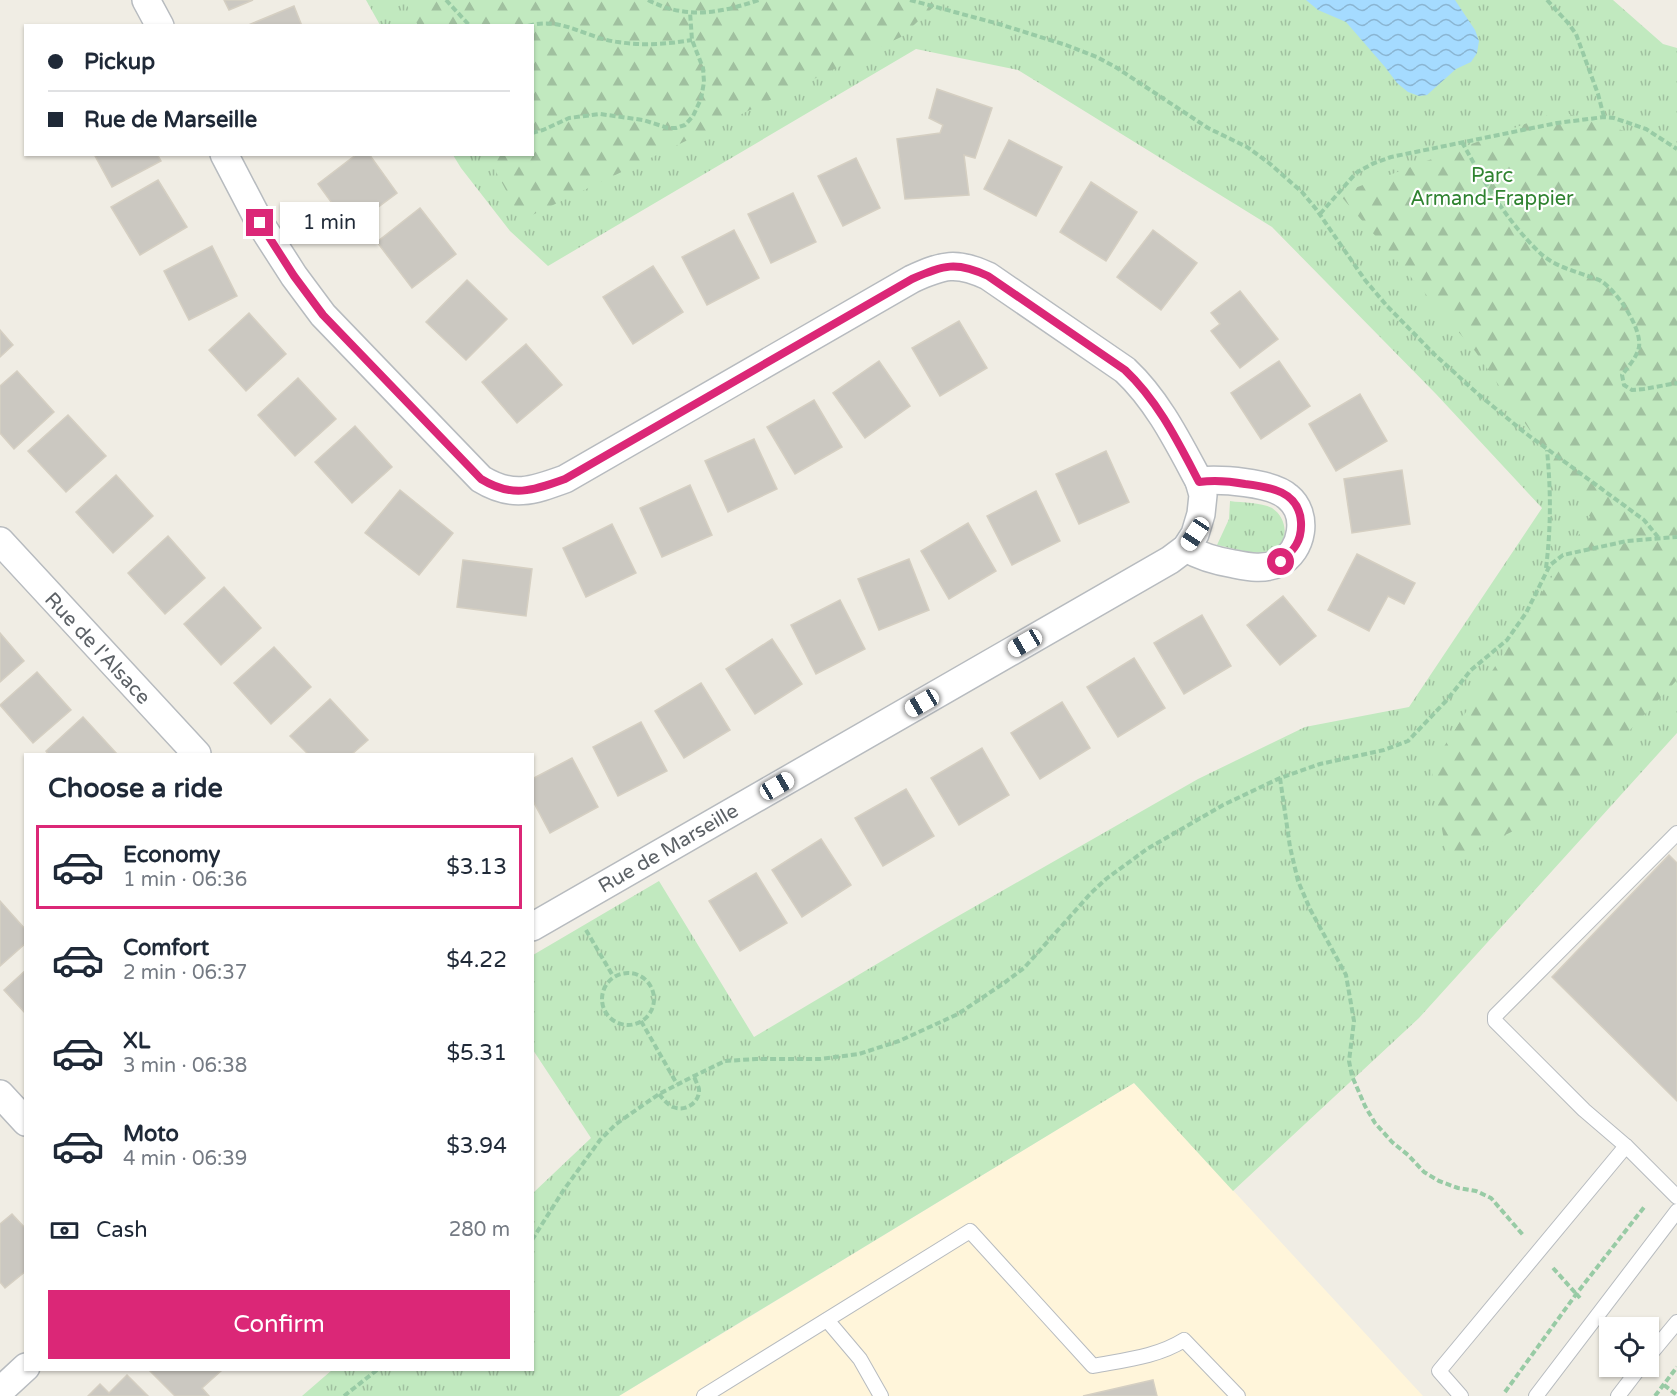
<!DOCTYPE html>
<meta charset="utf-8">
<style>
body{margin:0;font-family:"Varela Round",sans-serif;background:#f6f6f7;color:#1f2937;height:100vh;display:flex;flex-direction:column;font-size:22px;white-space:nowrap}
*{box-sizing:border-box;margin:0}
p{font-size:20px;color:#747a83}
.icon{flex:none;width:33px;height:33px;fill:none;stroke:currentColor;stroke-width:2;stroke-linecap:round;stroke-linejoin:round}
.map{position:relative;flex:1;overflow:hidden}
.drawer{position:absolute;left:24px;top:753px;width:510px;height:618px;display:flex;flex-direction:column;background:#fff;border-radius:0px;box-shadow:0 2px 4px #0004}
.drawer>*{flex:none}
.guide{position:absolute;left:24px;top:24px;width:510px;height:132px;border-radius:0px;box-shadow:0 2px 4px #0004;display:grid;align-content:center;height:132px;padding:0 24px;background:#fff}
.fabs{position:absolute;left:1599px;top:1317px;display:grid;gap:12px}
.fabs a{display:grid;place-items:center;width:60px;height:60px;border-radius:0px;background:#fff;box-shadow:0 2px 4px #0004;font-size:30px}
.end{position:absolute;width:27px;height:27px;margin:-14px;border:8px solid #db2777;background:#fff;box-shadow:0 0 0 3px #fff}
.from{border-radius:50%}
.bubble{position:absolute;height:42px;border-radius:0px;background:#fff;box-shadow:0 2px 4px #0004;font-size:20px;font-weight:600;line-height:42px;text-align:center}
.car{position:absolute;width:18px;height:36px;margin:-18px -9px;border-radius:8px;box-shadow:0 0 4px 2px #0007;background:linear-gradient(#fff 24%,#345 0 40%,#fff 0 76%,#345 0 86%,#fff 0)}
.guide b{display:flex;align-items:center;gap:21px;height:57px;font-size:22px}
.guide b+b{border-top:2px solid #e0e1e3}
.guide i{width:15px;height:15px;background:#1f2937}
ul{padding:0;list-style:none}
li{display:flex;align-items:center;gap:18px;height:84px;margin:0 12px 9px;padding:0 12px;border:3px solid transparent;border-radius:0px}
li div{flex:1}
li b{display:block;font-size:22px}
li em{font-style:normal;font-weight:600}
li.current{border-color:#db2777}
li>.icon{width:54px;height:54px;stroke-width:1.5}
h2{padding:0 24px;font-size:27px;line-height:72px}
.pay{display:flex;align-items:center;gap:15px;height:66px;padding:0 24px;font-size:22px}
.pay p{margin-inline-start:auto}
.button{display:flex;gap:12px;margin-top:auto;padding:12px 24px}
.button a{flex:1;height:69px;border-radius:0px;background:#db2777;color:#fff;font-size:24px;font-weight:600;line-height:69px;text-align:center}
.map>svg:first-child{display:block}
.commercial{fill:#fff5da}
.grass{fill:url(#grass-tufts)}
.forest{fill:url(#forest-firs)}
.water{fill:url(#water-waves)}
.building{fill:#cbc8c1;stroke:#d5cfc2;stroke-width:1.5}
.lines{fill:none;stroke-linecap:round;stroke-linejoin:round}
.service-casing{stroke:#b7bbbf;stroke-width:16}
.minor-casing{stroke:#b7bbbf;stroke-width:30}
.path{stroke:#98cba5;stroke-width:4;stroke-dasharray:6 3;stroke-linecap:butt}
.service{stroke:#fff;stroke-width:14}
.minor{stroke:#fff;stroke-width:27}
.route{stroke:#db2777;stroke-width:8}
.labels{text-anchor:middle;stroke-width:4.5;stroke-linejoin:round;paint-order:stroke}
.park-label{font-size:20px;fill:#2f8330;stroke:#fff}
.street-label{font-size:20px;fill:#5c6166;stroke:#fff}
</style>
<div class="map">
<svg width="1677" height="1396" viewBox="0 0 1677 1396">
<defs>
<pattern id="grass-tufts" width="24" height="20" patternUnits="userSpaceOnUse" patternTransform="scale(1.5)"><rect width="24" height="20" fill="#c1e9bf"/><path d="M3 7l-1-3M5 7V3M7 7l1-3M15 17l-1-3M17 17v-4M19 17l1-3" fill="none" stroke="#a0c09f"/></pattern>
<pattern id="forest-firs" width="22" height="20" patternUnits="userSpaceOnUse" patternTransform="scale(1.5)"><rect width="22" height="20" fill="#c1e9bf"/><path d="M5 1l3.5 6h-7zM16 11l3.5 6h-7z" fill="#a0c09f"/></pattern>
<pattern id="water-waves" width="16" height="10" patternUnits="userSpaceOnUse" patternTransform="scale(1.5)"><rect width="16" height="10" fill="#a5dbff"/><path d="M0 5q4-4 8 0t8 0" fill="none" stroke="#8ab5d2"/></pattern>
</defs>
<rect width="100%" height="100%" fill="#f0ede4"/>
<!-- commercial -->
<polygon class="commercial" points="1134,1083 1423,1396 619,1396 687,1355"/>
<!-- grass -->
<g class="grass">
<polygon points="366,0 1613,0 1663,44 1677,48 1677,733 1419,1018 1233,1191 1134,1083 619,1396 302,1396 332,1370 532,1370 533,1193 591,1138 533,1050 533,955 659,881 754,1037 939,927 1198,779 1305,727 1409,707 1542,508 1436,394 1272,227 1018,70 916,49 548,266 510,231 461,168 453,155 532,154 532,26 380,25"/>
<path d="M1230,501C1243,503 1260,502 1272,508C1289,519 1290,546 1268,552C1255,555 1231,548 1217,545L1229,519Z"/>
</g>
<!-- forest -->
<g class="forest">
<polygon points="404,0 941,0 901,37 522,220 487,155 532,154 532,26 418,25"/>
<polygon points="1559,111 1677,147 1677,680 1554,811 1448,863 1431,767 1590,517 1475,351 1339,194"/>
</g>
<!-- water -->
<polygon class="water" points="1306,0 1455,0 1475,30 1479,41 1477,53 1471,62 1456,69 1427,95 1419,96 1408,92 1397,83 1385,67 1346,22 1318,10"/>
<!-- building -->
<g class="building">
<polygon points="224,0 253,0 229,10"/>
<polygon points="294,6 302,26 246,26"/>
<polygon points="937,89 992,108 975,158 964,155 969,195 905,199 897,139 940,133 943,125 929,118"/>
<polygon points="1009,140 1062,167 1036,216 984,189"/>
<polygon points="94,154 157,154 161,161 112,187"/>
<polygon points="357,154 369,154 397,193 350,228 318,184"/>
<polygon points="856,158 880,208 843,226 818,176"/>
<polygon points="158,180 187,227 140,255 111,207"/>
<polygon points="1091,182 1137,212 1106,261 1060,232"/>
<polygon points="793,193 816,242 771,263 748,214"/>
<polygon points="420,208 456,254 412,288 377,242"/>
<polygon points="734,230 759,278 707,305 682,257"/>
<polygon points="1153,230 1197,263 1161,310 1117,277"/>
<polygon points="212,246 237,296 189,320 164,271"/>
<polygon points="653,266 683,312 633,344 603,297"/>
<polygon points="467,280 507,319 466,360 426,322"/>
<polygon points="1240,291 1278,339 1240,368 1211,331 1220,324 1211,313"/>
<polygon points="249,313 286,354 246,391 209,350"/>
<polygon points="959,321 987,368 940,396 912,348"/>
<polygon points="0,330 13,345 0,357"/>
<polygon points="526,344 562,385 517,423 482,382"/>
<polygon points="879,361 910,406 865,438 833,393"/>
<polygon points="1279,361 1310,406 1261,439 1231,393"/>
<polygon points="17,371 54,412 14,449 0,433 0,386"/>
<polygon points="298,378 336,419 295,456 258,415"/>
<polygon points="1360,394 1387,441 1336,471 1309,424"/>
<polygon points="814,400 842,447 795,474 767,427"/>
<polygon points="68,415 106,456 66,492 28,451"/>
<polygon points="355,426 392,467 352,503 315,462"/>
<polygon points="754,439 777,489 728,512 705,461"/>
<polygon points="1106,451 1129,502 1079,524 1056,474"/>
<polygon points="1402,470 1410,524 1352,533 1344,479"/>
<polygon points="116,475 153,516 113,553 76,512"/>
<polygon points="690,485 712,535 662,557 640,508"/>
<polygon points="400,490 453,533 419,575 365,533"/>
<polygon points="1036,491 1060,541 1012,565 987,516"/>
<polygon points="968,523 996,571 949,599 921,551"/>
<polygon points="612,524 636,573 586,597 563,548"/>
<polygon points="168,536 205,578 165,614 128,573"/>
<polygon points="1357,554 1415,583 1404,604 1388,596 1369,631 1328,610"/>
<polygon points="909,559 929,610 879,630 858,579"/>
<polygon points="463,560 532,569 526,616 457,607"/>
<polygon points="224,587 261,628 221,665 184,624"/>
<polygon points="1283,596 1316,636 1280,665 1247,625"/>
<polygon points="840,600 865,649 816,674 791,625"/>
<polygon points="1202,615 1231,666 1184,694 1154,643"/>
<polygon points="0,633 24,661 0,682"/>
<polygon points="772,639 802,684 755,714 726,669"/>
<polygon points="274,647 311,687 271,724 234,683"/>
<polygon points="1134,658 1165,708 1118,737 1087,687"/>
<polygon points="37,672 71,710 33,743 0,705"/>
<polygon points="701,683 730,730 684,758 655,711"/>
<polygon points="330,699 368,740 352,754 308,754 290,736"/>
<polygon points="1062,702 1090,748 1040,779 1011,733"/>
<polygon points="83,717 117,754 48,754 46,751"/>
<polygon points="641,722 667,771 618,796 593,747"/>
<polygon points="982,748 1009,795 959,825 931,778"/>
<polygon points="572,758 598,807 550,833 532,799 532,779"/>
<polygon points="906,789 934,836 883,866 855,818"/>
<polygon points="821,839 851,885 802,917 772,870"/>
<polygon points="1669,855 1677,863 1677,1101 1552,977"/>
<polygon points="756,873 787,923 740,951 709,901"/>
<polygon points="0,901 26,930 26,943 0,966"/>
<polygon points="26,970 26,1014 4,990"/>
<polygon points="12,1214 26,1229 26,1271 5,1288 0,1282 0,1224"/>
<polygon points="149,1370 222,1370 202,1388 209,1396 175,1396"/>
<polygon points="127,1375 148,1396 88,1396 100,1384 109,1393"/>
<polygon points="1153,1380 1157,1396 1083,1396"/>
</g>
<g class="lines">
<defs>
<g id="service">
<polyline points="1626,1146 1584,1110 1495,1021 1495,1016 1677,833"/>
<polyline points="827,1320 860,1359 881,1396"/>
<polyline points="1648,1357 1677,1322"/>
<path d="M704,1396L970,1231L1093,1366C1124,1360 1157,1357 1184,1340L1238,1396"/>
<polyline points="1461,1396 1439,1371 1626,1146 1677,1197"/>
<polyline points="1536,1396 1677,1211"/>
<polyline points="1618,1396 1641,1366"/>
</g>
<g id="minor">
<polyline points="146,0 160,26"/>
<path d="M224,154L260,223L294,276L323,315L481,479C512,498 532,491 565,479L912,279C943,265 956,261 988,276L1125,370C1158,401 1178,442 1199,481L1203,495L1201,514L1195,534L1186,548L1170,560L532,927"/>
<polyline points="0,541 197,754"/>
<path d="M1186,548C1201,557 1216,561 1234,564C1249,567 1264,570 1279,563C1303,551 1309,514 1288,497C1272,482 1220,479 1199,481"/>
<polyline points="0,1094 26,1122"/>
<polyline points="0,1391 26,1367"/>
</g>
</defs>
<!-- service casing -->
<use href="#service" class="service-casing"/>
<!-- minor casing -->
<use href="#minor" class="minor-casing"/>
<!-- path -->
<g class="path">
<polyline points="446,0 470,26"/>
<path d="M648,0C687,20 720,13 759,0"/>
<polyline points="910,0 999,24 1066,45 1097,57 1117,68 1208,128 1247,147 1269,163 1302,192 1316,209 1365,280 1387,306 1434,354 1478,394 1524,432 1644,520 1658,537"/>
<polyline points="1547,0 1568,23 1576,34 1598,94 1604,117"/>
<path d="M528,26C562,16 585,38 618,42C643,46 668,44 692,40"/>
<polyline points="532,133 543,130 569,118 600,114 643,120 668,128 676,128 685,125 693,116 701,99 704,82 703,68 692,40 690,12"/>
<path d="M1462,142C1484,182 1506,220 1539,252C1552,265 1571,270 1588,276C1592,278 1598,279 1601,281C1617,291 1642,328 1639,347C1637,357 1628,367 1622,375L1624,385L1632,390L1644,389L1677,383"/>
<polyline points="1320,214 1356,173 1372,164 1391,157 1557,123 1604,117 1614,118 1646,129 1677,149"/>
<path d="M1546,568C1551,528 1551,491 1547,450"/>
<polyline points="1280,778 1290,847 1298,881 1310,909 1346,975 1354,1021 1349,1061 1352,1076 1365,1106 1375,1123 1392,1142 1408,1155 1424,1172 1439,1181 1458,1188 1476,1191 1491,1198 1523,1235"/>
<polyline points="586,930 613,976"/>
<circle cx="628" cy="999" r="26"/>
<polyline points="641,1021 677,1084"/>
<path d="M659,1094C663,1099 667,1104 673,1107C685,1112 700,1103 699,1089C698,1085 695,1080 694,1076"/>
<polyline points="532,1240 563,1191 600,1140 616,1124 659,1094 694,1076 725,1061 756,1059 820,1059 859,1054 899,1041 958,1014 1004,983 1024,968 1091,893 1106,879 1147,849 1223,805 1280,778 1320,764 1384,750 1408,741 1446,701 1471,670 1507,640 1526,613 1550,565 1563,555 1627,541 1677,537"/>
<polyline points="1553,1268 1580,1298"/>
<polyline points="1664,1385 1677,1395"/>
<polyline points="1505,1392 1577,1293 1645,1206"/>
<polyline points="344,1396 377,1370"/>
<polyline points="1655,1396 1677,1367"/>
</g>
<!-- service -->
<use href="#service" class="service"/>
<!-- minor -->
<use href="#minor" class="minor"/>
</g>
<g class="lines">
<!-- route -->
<path class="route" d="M260,223L294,276L323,315L481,479C512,498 532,491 565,479L912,279C944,265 956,261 988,276L1125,370C1158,401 1178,442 1199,482C1215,480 1229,481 1245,484C1270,487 1299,491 1301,522C1302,541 1294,550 1281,562"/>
</g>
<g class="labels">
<!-- park labels -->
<g class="park-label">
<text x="1492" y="182">Parc<tspan x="1492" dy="23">Armand-Frappier</tspan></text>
</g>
<!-- street labels -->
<g class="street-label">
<text transform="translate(98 648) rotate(47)" y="7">Rue de l'Alsace</text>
<text transform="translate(668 848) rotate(-30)" y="7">Rue de Marseille</text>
</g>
</g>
</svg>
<div class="fabs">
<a><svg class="icon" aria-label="locate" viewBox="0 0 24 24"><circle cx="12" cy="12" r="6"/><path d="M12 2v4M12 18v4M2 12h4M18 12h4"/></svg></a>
</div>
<i class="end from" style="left:1281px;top:562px"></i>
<i class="end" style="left:260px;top:223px"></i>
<div class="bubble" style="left:280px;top:202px;width:99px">1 min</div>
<i class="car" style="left:1195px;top:534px;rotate:214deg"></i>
<i class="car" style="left:1025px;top:643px;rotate:240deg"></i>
<i class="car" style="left:922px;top:703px;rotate:240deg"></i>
<i class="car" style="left:777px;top:786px;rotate:60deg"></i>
<div class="guide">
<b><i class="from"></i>Pickup</b>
<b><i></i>Rue de Marseille</b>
</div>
<section class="drawer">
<h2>Choose a ride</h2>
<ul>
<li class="current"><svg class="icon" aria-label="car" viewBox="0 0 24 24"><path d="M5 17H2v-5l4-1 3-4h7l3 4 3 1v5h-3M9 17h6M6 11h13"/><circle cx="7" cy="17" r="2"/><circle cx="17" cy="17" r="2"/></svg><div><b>Economy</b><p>1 min · 06:36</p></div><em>$3.13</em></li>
<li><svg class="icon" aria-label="car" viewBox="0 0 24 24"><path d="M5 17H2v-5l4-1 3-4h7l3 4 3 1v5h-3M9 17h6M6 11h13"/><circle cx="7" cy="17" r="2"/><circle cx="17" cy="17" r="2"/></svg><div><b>Comfort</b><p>2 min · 06:37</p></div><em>$4.22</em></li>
<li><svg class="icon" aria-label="car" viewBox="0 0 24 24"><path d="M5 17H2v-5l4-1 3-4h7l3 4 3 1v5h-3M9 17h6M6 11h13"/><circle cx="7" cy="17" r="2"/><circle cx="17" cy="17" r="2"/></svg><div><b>XL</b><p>3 min · 06:38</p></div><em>$5.31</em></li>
<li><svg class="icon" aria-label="car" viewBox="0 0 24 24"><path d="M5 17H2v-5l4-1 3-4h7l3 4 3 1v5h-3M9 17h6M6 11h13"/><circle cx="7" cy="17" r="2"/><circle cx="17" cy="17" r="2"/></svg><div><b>Moto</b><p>4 min · 06:39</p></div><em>$3.94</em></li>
</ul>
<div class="pay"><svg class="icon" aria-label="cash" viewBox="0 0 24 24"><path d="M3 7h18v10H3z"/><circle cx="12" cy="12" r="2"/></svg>Cash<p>280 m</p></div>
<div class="button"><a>Confirm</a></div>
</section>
</div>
